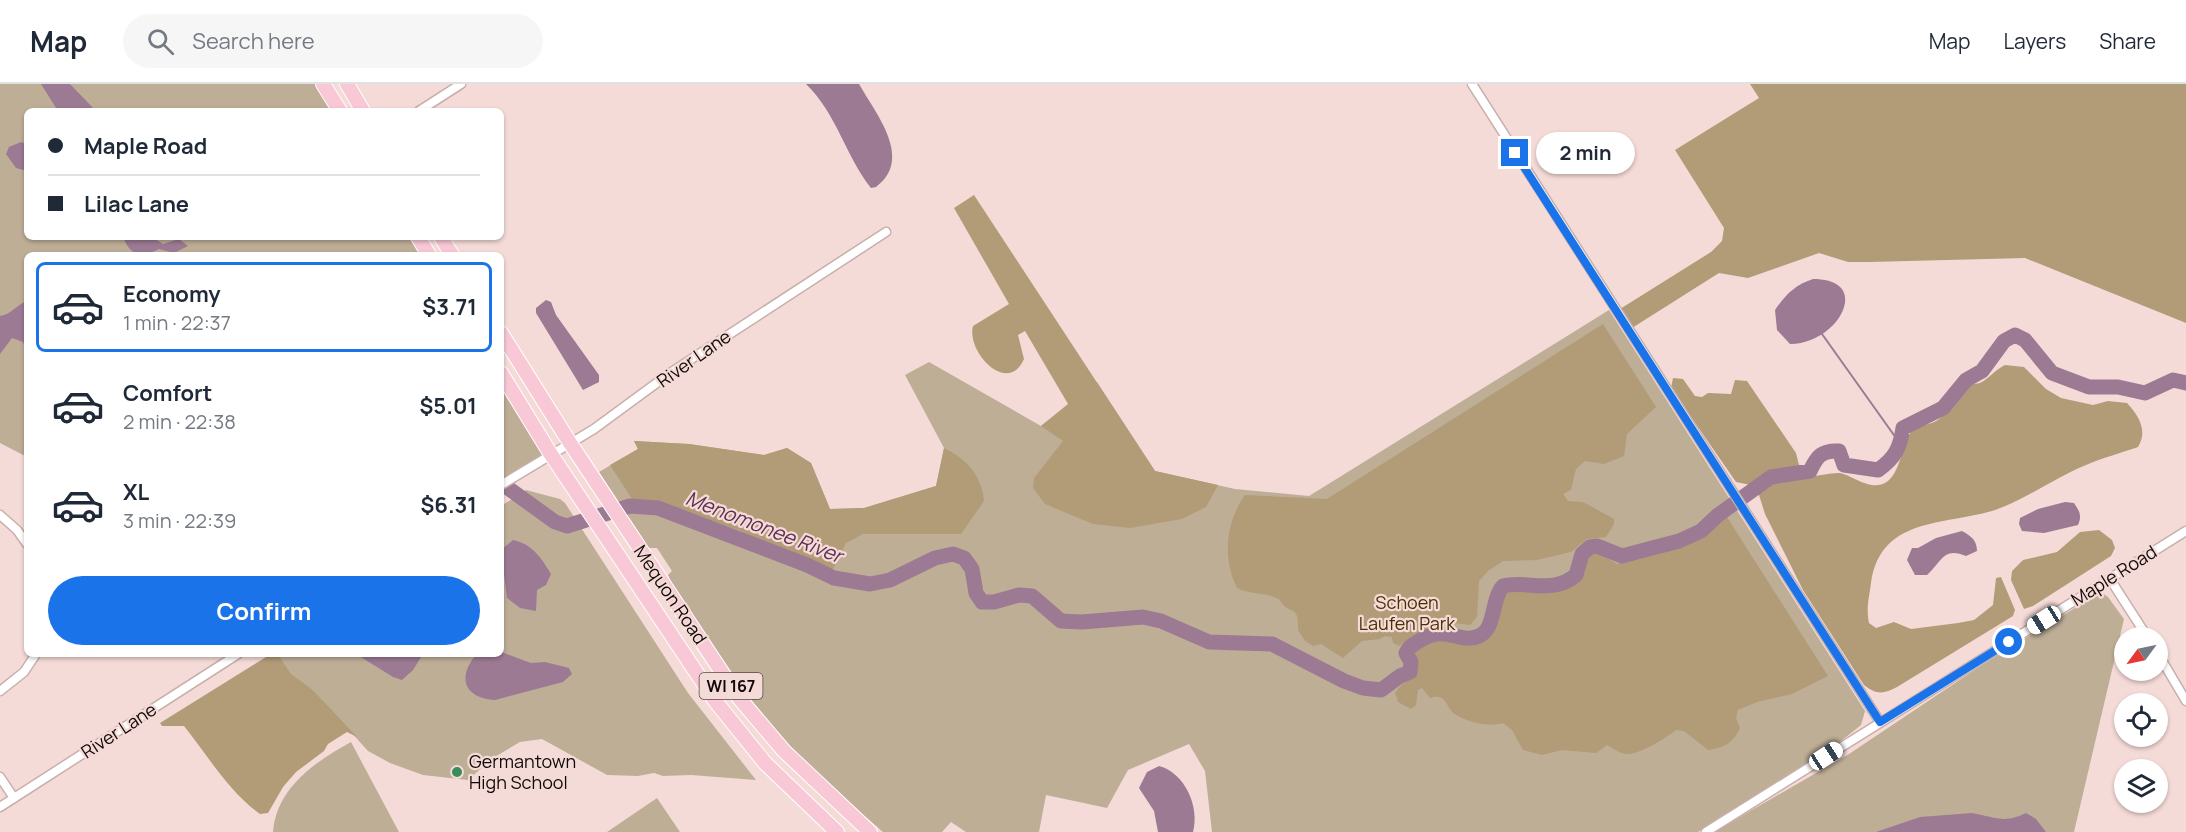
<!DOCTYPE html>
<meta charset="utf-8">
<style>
body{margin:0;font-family:Manrope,sans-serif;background:#f6f6f7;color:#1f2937;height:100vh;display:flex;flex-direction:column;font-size:22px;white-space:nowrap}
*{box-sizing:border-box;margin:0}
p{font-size:20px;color:#747a83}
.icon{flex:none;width:33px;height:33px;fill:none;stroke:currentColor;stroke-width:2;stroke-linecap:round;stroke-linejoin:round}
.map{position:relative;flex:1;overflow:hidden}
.drawer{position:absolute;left:24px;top:168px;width:480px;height:405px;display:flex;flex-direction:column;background:#fff;border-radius:9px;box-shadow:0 2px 4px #0004}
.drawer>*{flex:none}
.hud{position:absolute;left:24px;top:24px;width:480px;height:132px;border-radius:9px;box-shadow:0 2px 4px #0004;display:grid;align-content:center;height:132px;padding:0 24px;background:#fff}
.needle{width:39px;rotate:237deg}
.fabs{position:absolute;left:2114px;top:543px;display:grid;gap:12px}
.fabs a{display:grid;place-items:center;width:54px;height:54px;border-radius:50%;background:#fff;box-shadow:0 2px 4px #0004;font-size:30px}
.end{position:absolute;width:27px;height:27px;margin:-14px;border:8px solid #1a73e8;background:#fff;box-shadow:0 0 0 3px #fff}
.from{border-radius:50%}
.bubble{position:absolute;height:42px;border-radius:21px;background:#fff;box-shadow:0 2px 4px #0004;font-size:20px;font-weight:700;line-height:42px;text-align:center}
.car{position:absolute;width:18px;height:36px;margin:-18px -9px;border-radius:8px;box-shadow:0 0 4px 2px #0007;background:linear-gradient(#fff 24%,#345 0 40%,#fff 0 76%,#345 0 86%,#fff 0)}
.hud b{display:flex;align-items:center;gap:21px;height:57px;font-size:22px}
.hud b+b{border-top:2px solid #e0e1e3}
.hud i{width:15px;height:15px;background:#1f2937}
ul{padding:10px 0 0;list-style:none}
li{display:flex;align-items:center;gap:18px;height:90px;margin:0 12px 9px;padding:0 12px;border:3px solid transparent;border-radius:9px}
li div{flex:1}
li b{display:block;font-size:22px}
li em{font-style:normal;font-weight:700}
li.selected{border-color:#1a73e8}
li>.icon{width:54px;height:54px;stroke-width:1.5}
.cta{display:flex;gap:12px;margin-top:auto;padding:12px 24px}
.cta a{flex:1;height:69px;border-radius:36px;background:#1a73e8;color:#fff;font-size:24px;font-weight:700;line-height:69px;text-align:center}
header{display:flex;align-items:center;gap:36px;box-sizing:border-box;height:84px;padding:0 30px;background:#fff;border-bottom:2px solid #e0e1e3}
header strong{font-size:28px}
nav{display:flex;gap:33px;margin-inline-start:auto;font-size:21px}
.search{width:420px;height:54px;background:#f6f6f7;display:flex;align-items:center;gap:15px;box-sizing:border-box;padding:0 21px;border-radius:33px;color:#747a83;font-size:22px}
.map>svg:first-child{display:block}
.green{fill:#beae96}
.forest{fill:#b29b77}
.water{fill:#9c7a94}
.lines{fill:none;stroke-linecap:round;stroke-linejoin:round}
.stream{stroke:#9c7a94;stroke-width:2}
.river{stroke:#9c7a94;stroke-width:15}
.minor-casing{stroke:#c8afac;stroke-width:11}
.primary-casing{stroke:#fff;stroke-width:16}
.minor{stroke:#fff;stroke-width:8}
.primary{stroke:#f8c8d6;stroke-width:14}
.route{stroke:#1a73e8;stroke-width:8}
.poi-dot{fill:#3b8c5d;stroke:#f5dbd7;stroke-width:2}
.labels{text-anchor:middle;stroke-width:4.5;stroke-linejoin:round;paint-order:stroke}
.shield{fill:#f5dbd7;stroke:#554846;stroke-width:1.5}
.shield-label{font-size:16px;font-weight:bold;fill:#110908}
.street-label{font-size:18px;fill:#110908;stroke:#f5dbd7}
.park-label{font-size:18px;fill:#493000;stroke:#f5dbd7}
.poi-label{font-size:18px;fill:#110908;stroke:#f5dbd7;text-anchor:start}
.water-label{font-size:20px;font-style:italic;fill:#5f3056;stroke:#f5dbd7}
</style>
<header>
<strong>Map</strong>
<div class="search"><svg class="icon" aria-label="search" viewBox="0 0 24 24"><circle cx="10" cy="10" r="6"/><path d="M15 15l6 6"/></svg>Search here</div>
<nav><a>Map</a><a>Layers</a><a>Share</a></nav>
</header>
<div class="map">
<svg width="2186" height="748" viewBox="0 0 2186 748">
<rect width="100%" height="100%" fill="#f5dbd7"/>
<!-- green -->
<g class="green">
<polygon points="0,0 316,0 333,27 27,27 27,153 415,153 427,171 27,171 27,373 0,359"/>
<polygon points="1609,226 1865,627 1861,641 1826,669 1698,748 1212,748 1205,687 1189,660 1128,686 1107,724 1046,711 1039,748 966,748 951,738 942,748 883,748 815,689 771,642 729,587 673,502 668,491 672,487 657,464 649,464 599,388 638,365 634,357 689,360 764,371 787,364 811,379 830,425 864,424 936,402 944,364 905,291 929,278 1041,342 1097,298 1155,387 1235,405 1309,412"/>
<polygon points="501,289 550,369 501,401"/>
<polygon points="526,406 560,415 565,419 688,609 756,696 691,691 663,692 654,689 638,692 607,691 542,655 520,658 493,674 468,696 423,691 390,679 368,667 312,605 291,591 278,570 501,570 501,422"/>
<polygon points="2101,508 2108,513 2124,535 2074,748 1714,748 1849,670 1982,581"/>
<path d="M351,658L399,748H273C276,704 316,677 351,658Z"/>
<polygon points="657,714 680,748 607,748"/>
</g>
<!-- forest -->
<g class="forest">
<polygon points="1750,0 2186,0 2186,239 2025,174 1869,178 1848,178 1819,169 1748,194 1719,189 1632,244 1620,225 1711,168 1722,157 1724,144 1675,66 1759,14"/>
<path d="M974,111L1155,387L1218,401L1206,423L1182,435L1130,444L1093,440L1045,420L1033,404L1034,394L1063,357L1041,342L1068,320L1025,247L1018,251L1024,275C1008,312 966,268 973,242L1009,220L954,124Z"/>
<path d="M1603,240L1656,323L1627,350L1624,372L1604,380L1585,377L1576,385L1571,406L1563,410L1568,417L1583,418L1614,435V440L1606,453L1587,455L1571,468L1537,476L1503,477L1488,487L1479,497L1477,533L1470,541C1435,535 1427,544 1399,562L1393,559L1392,553L1385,552L1380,555L1362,557L1343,574L1321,560L1313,562L1305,557L1298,546C1299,517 1290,534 1279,515C1265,508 1251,511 1237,504C1222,474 1226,438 1245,411L1327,415Z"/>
<path d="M2005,281L2024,283L2046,305L2061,314L2093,321L2108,317L2127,319C2139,332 2148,347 2138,363C2121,369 2102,374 2086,381C2057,393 2032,411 2003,423C1954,443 1881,428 1871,499C1869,514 1866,524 1869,539L1876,544L1894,538L1911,545L1958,539L1974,536L1993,521L1996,494L2001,493L2015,526L2013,532L1897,603C1884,610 1876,611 1864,601L1803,506L1765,430L1759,411L1751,401L1736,398L1671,304L1673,294L1683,295L1695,312L1702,313L1708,309L1731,310L1735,296L1747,297L1796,369L1799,381L1810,392C1821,392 1829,389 1838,389C1851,388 1880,419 1896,386C1903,371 1904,357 1914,343C1951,338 1941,326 1964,304C1969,299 1976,301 1982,298C1989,294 1995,286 2005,281Z"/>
<path d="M634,357L689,360L764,371L787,364L811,379L830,425L864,424L936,402L944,364C967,375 982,392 984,417L961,450H863L846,459L833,485L813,482L787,467L759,459L741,447L655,418H634L610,381L638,365Z"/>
<path d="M1725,430L1828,592L1792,610L1757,618L1738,626L1736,634L1740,644C1733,659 1724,664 1708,666L1684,647L1676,646C1664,655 1644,668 1629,670C1621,671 1613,664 1607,661L1596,669L1562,666L1542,671L1523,666L1512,646L1503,639C1489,643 1471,639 1458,632C1444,625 1449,608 1430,614L1422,604L1418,606L1416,621L1411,625L1398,618L1395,609C1412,585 1417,604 1410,567C1416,563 1428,555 1435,554C1450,551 1472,566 1486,555C1501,542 1493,515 1509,504C1535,509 1566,514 1585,488L1586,475L1591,467L1597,468L1617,480C1657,472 1698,462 1725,430Z"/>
<polygon points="2099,446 2112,456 2115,464 2111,472 2033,522 2024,525 2011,496 2012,487 2023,476 2057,468 2080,448"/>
<path d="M271,570H278L291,590L312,605L357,653L347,648L328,660L324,667L296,688L283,703L268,729L260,730C228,707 209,673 184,642H162L160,639Z"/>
</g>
<!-- water -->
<g class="water">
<polygon points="41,0 70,0 96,27 58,27"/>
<path d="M806,0H859C876,30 914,75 876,103L871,104C845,71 837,30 806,0Z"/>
<polygon points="21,58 27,60 27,87 16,84 6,70 9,63"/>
<path d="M123,153H152L163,160L179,155L188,162L174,169L159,165C143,173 131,174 123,153Z"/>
<path d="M1813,195C1874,195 1838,260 1790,260L1777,246L1775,226C1786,210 1795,201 1813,195Z"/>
<polygon points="546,216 551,218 556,231 599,291 599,298 583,306 536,229 536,224"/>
<path d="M27,217V270L23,258L12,254L0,270V232C12,230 16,221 27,217Z"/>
<path d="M2065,418L2074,419C2080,428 2082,432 2078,441L2044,449L2022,447L2019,440L2020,434L2038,425Z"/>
<path d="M1962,447C1971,452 1977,456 1977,467L1966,472C1943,462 1941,479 1927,491H1915L1907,476L1912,464H1918L1936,454Z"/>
<path d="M513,456C532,460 541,473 551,490L546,501L537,506L536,527L520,524L507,514L501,466Z"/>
<path d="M501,568L531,579L545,578L569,584L572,590L563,598L495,616C463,614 457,592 477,570H501Z"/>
<polygon points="356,570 423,570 413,586 402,596 393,593"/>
<path d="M1159,682C1185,689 1200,723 1193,748H1158L1154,727L1139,704L1147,688Z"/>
<path d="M1972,729C1995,733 2004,740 2026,729L2036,735L2046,748H1876L1920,733Z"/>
</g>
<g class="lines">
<!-- stream -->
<polyline class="stream" points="1822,250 1901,361"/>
<!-- river -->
<path class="river" d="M501,399L555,438L567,442L630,422L658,424L807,481L834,494L870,500L890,496L935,474L953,470L964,474L972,485L976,509L982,518H994L1019,511L1032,512L1061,537L1082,538L1143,533L1161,537L1209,558L1272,560L1344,597L1363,604L1381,606L1400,592L1410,588L1411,578L1406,569C1409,562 1413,561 1419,557C1447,539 1458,561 1479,552C1496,545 1491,515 1503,502C1528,496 1553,511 1576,491L1582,470L1590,463L1597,462L1622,472L1679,457L1701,447L1718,431L1771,393L1810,387C1817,372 1822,366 1839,367L1844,381L1878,386C1895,374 1900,364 1903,344L1943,324L1966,296L1982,287L2004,257L2015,251L2025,256L2052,289L2089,303H2118L2145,309L2173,296L2186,299"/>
<defs>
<g id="minor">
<polyline points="1472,0 1880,638"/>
<polyline points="419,27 461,0"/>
<polyline points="501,401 594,345 673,287 886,148"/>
<polyline points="0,431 17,446 27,460"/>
<polyline points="2110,495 2148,554"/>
<polyline points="2157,568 2186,617"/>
<polyline points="0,607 24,588 36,570"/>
<polyline points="0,693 14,714"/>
<polyline points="0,723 238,570"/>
<polyline points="1706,748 2186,447"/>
</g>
<g id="primary">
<polyline points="323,0 340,27"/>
<polyline points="347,0 363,27"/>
<polyline points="418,153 429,171"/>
<polyline points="441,153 452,171"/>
<polyline points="501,249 570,359 739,614 784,667 870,748"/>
<polyline points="501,289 550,369 716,618 765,679 837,748"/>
</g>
</defs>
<!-- minor casing -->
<use href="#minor" class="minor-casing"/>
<!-- primary casing -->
<use href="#primary" class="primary-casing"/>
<!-- minor -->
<use href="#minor" class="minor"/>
<!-- primary -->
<use href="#primary" class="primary"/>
</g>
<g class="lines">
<!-- route -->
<polyline class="route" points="1515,69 1880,638 2009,558"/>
</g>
<!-- markers -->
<circle class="poi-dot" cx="457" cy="688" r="6"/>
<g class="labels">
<!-- shield labels -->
<rect class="shield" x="699.5" y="589" width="63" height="26" rx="4.5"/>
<g class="shield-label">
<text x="731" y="608">WI 167</text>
</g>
<!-- street labels -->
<g class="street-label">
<text transform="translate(694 275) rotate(-35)" y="6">River Lane</text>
<text transform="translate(2114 492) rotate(-32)" y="6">Maple Road</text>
<text transform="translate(670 511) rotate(56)" y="6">Mequon Road</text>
<text transform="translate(119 647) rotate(-33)" y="6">River Lane</text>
</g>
<!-- park labels -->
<g class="park-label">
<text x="1407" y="525">Schoen<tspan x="1407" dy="21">Laufen Park</tspan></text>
</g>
<!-- poi labels -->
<g class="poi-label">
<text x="469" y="684">Germantown<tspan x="469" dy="21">High School</tspan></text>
</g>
<!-- water labels -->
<g class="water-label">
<text transform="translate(764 443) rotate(21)" y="7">Menomonee River</text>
</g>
</g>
</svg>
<div class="fabs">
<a><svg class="needle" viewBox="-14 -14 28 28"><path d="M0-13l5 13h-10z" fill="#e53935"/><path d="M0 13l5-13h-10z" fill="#747a83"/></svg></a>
<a><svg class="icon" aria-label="locate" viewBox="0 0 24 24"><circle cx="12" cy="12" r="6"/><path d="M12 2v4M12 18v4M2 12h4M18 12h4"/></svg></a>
<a><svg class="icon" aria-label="layers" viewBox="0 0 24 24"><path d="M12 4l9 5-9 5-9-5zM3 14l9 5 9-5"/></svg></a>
</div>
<i class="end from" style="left:2009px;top:558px"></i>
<i class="end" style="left:1515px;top:69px"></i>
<div class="bubble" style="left:1536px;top:48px;width:99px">2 min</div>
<i class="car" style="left:2044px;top:536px;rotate:238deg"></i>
<i class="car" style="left:1826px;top:672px;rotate:57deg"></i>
<div class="hud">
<b><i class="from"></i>Maple Road</b>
<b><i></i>Lilac Lane</b>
</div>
<section class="drawer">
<ul>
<li class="selected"><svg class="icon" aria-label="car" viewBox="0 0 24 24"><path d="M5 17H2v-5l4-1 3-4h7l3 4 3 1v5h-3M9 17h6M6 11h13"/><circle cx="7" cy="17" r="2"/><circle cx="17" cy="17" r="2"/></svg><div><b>Economy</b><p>1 min · 22:37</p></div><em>$3.71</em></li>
<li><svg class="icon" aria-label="car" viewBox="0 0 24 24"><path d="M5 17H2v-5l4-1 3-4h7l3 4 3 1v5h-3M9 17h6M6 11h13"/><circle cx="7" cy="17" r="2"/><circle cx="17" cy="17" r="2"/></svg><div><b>Comfort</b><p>2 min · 22:38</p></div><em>$5.01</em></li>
<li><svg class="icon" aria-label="car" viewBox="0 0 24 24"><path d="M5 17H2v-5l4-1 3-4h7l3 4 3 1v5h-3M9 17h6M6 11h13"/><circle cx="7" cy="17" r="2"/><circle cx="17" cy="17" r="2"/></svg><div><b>XL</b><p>3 min · 22:39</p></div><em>$6.31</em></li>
</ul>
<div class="cta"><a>Confirm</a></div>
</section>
</div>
